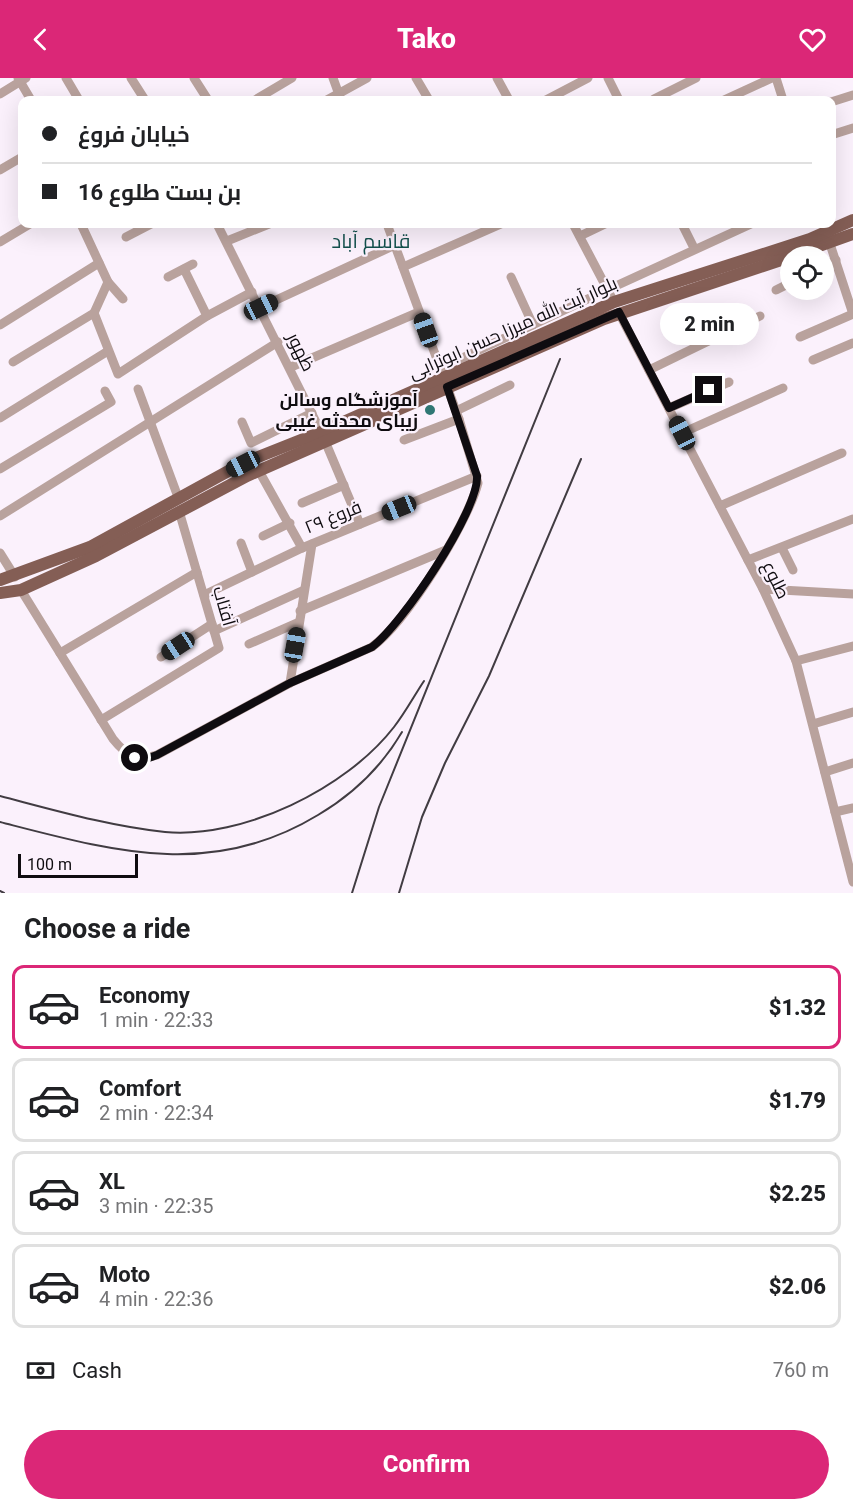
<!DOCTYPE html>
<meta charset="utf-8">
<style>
body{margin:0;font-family:Roboto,Cairo,sans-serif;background:#f6f6f6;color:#202124;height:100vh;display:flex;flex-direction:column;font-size:22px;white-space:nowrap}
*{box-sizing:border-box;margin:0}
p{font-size:20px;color:#757577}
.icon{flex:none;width:33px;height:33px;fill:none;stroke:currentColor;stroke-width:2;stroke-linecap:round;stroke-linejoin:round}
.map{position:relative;height:815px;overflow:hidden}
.panel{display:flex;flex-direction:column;background:#fff;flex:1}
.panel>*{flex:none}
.top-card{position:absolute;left:18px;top:18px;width:818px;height:132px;border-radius:12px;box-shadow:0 6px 24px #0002;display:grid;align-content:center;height:132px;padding:0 24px;background:#fff}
.controls{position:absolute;left:780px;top:168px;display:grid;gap:12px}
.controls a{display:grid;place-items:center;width:54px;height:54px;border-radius:50%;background:#fff;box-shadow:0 6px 24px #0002;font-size:30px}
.scale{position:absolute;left:18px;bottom:15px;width:120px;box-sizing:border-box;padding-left:6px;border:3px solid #0f0c10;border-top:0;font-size:16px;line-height:21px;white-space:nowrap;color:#0f0c10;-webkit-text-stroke:4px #fbf1fc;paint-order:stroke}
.end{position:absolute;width:27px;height:27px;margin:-14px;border:8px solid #0f0c10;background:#fff;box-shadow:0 0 0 3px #fff}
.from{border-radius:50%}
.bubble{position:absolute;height:42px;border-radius:21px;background:#fff;box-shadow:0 6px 24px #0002;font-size:20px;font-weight:800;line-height:42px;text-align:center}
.car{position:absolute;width:18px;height:36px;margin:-18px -9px;border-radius:8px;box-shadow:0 0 4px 2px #0007;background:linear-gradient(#222 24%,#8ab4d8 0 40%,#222 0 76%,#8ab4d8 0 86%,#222 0)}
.top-card b{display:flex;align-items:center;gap:21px;height:57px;font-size:22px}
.top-card b+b{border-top:2px solid #e0e0e0}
.top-card i{width:15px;height:15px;background:#202124}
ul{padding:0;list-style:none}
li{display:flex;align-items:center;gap:18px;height:84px;margin:0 12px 9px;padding:0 12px;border:3px solid #e0e0e0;border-radius:12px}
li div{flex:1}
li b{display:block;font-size:22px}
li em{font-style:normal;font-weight:800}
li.active{border-color:#db2777}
li>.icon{width:54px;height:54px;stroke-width:1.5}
h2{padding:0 24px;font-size:27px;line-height:72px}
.pay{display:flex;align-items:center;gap:15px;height:66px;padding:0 24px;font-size:22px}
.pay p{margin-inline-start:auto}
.button{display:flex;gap:12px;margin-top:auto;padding:12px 24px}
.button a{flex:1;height:69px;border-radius:36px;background:#db2777;color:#fff;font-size:24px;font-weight:800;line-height:69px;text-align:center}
header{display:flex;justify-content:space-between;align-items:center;height:78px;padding:0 24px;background:#db2777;color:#fff;font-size:27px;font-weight:800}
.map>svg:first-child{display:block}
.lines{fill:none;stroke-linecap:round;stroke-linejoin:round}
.minor{stroke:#b9a29d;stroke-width:9}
.major{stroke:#845e55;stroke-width:12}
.rail{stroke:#413c42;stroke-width:2}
.route{stroke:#0f0c10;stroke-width:8}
.poi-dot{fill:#2f7774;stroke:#fbf1fc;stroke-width:2}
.labels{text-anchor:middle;stroke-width:4.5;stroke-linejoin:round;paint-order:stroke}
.street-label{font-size:18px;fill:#0f0c10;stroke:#fbf1fc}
.poi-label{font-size:18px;font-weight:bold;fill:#0f0c10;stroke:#fbf1fc;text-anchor:end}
.neighbourhood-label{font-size:20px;fill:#13504d;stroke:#fbf1fc}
</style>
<header><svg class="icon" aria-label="back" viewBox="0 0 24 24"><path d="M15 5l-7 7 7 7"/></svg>Tako<svg class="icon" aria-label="heart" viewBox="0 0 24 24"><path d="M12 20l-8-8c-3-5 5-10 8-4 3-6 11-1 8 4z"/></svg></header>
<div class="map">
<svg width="853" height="815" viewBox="0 0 853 815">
<rect width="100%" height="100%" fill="#fbf1fc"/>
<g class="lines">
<!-- minor -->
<g class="minor">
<polyline points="18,0 31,22"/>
<polyline points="66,0 79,22"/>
<polyline points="131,0 145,22"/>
<polyline points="194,0 208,22"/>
<polyline points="333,0 341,22"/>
<polyline points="416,0 429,22"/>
<polyline points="497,0 509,22"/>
<polyline points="608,0 619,22"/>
<polyline points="776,0 783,22"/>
<polyline points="0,16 26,0"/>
<polyline points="654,21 696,0"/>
<polyline points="255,22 292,0"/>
<polyline points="327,22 367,0"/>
<polyline points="546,22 588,0"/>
<polyline points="724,22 772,0"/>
<polyline points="831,24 853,17"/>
<polyline points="831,57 853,50"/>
<polyline points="0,92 22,79"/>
<polyline points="81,146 108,204 94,235 118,296 207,238 252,214"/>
<polyline points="217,146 321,354"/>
<polyline points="573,146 614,224"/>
<polyline points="682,146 694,170"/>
<polyline points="580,158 605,146"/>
<polyline points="126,159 151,146"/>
<polyline points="227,163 269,146"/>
<polyline points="0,164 30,146"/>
<polyline points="830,166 853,236"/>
<polyline points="824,188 836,182"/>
<polyline points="403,189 501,146"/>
<polyline points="184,191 207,238"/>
<polyline points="168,199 193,186"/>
<polyline points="511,199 533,247"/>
<polyline points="108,204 123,221"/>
<polyline points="607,212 751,146"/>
<polyline points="776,212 790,205"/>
<polyline points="261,229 395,167"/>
<polyline points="619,235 763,511 796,583 853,804"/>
<polyline points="0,247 99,185"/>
<polyline points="800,259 853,236"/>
<polyline points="460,281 594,218"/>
<polyline points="813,282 853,265"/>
<polyline points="13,284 94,235"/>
<polyline points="291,289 419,234"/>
<polyline points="649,292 760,238"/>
<polyline points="138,311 178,419"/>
<polyline points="669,330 729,304"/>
<polyline points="456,333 510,307"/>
<polyline points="0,340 108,273"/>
<polyline points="242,344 251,365 312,335"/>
<polyline points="682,355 783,310"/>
<polyline points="404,362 459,341"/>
<polyline points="325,363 360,446"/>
<polyline points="0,391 111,324 105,313"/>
<polyline points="259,393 302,470"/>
<polyline points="302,425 344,407"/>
<polyline points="720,428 842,375"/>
<polyline points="0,438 278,264"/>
<polyline points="263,458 290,445"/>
<polyline points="241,465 252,494"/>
<polyline points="782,470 793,492"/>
<polyline points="0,475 15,499"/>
<polyline points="748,482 853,441"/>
<polyline points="763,511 853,516"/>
<path d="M21,512L113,661C126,677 136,684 157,677L290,605L372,569C406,544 467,447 478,405L459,341L387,146"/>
<polyline points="204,517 302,470 477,398"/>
<polyline points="300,533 446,472"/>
<polyline points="214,553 304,512"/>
<polyline points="249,566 299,544"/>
<polyline points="60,575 197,494"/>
<polyline points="161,579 212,546"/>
<polyline points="796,583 853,568"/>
<polyline points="290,605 312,466"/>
<polyline points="101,642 219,570 179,433"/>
<polyline points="813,646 853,634"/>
<polyline points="825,694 853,685"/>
<polyline points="835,734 853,730"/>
</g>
<!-- major -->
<g class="major">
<polyline points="791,178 853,156"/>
<polyline points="0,502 90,469 243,385 321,354 614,224 810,161 853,142"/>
<polyline points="0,515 21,512 96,478 247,398 604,241 790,179"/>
</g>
<!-- rail -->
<g class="rail">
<path d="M0,718C54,732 109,748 165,754C243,761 346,711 394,649C405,635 414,618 424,603"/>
<path d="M0,744C113,773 211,802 318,737C352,717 382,688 402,654"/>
<polyline points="0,813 4,815"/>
<polyline points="352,815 379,729 560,281"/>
<polyline points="399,815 422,739 445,685 489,598 581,381"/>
</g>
</g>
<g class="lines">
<!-- route -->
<path class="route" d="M135,680L146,681L157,677L290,605L372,569C401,548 479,433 477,398L447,309L619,234L669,330L709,312"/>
</g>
<!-- markers -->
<circle class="poi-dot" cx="430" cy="332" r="6"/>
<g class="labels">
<!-- street labels -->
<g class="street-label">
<text transform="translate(513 250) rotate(-24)" y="6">بلوار آیت الله میرزا حسن ابوترابی</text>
<text transform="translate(301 274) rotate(64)" y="6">ظهور</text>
<text transform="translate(333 439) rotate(-22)" y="6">فروغ ۲۹</text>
<text transform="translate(776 502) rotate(64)" y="6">طلوع</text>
<text transform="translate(224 528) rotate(74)" y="6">آفتاب</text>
</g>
<!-- poi labels -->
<g class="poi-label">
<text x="418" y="328">آموزشگاه وسالن<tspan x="418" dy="21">زیبای محدثه غیبی</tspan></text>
</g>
<!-- neighbourhood labels -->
<g class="neighbourhood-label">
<text x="371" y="170">قاسم آباد</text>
</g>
</g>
</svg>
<div class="controls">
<a><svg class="icon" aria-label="locate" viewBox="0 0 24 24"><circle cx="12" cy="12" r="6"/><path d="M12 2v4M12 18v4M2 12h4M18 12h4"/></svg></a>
</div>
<div class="scale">100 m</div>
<i class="end from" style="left:135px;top:680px"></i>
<i class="end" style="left:709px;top:312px"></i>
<div class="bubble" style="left:660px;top:225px;width:99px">2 min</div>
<i class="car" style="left:261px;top:229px;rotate:65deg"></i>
<i class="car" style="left:426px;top:252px;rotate:340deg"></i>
<i class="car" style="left:682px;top:355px;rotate:333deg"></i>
<i class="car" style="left:243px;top:386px;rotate:243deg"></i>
<i class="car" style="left:399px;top:430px;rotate:248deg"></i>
<i class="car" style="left:295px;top:567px;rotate:10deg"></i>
<i class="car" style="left:178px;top:568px;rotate:237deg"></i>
<div class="top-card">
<b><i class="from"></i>خیابان فروغ</b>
<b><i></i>بن بست طلوع 16</b>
</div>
</div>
<section class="panel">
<h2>Choose a ride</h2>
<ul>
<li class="active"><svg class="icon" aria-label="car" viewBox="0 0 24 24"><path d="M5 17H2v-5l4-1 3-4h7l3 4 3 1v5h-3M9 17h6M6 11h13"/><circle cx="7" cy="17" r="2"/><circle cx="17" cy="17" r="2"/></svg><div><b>Economy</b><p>1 min · 22:33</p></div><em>$1.32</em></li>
<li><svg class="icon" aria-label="car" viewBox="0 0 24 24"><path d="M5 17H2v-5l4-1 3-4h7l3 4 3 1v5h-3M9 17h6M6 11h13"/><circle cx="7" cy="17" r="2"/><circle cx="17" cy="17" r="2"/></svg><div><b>Comfort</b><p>2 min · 22:34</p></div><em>$1.79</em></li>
<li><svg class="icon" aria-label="car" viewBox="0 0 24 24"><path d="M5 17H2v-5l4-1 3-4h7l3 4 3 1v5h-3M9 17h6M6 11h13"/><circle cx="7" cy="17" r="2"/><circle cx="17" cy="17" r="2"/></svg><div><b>XL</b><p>3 min · 22:35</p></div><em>$2.25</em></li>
<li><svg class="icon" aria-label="car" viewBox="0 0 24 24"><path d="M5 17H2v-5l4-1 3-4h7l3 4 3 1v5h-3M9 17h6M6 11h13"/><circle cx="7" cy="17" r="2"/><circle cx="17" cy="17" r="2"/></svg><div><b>Moto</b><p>4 min · 22:36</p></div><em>$2.06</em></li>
</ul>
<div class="pay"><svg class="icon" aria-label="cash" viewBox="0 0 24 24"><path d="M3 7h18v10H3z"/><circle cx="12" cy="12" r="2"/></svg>Cash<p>760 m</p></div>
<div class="button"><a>Confirm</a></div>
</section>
